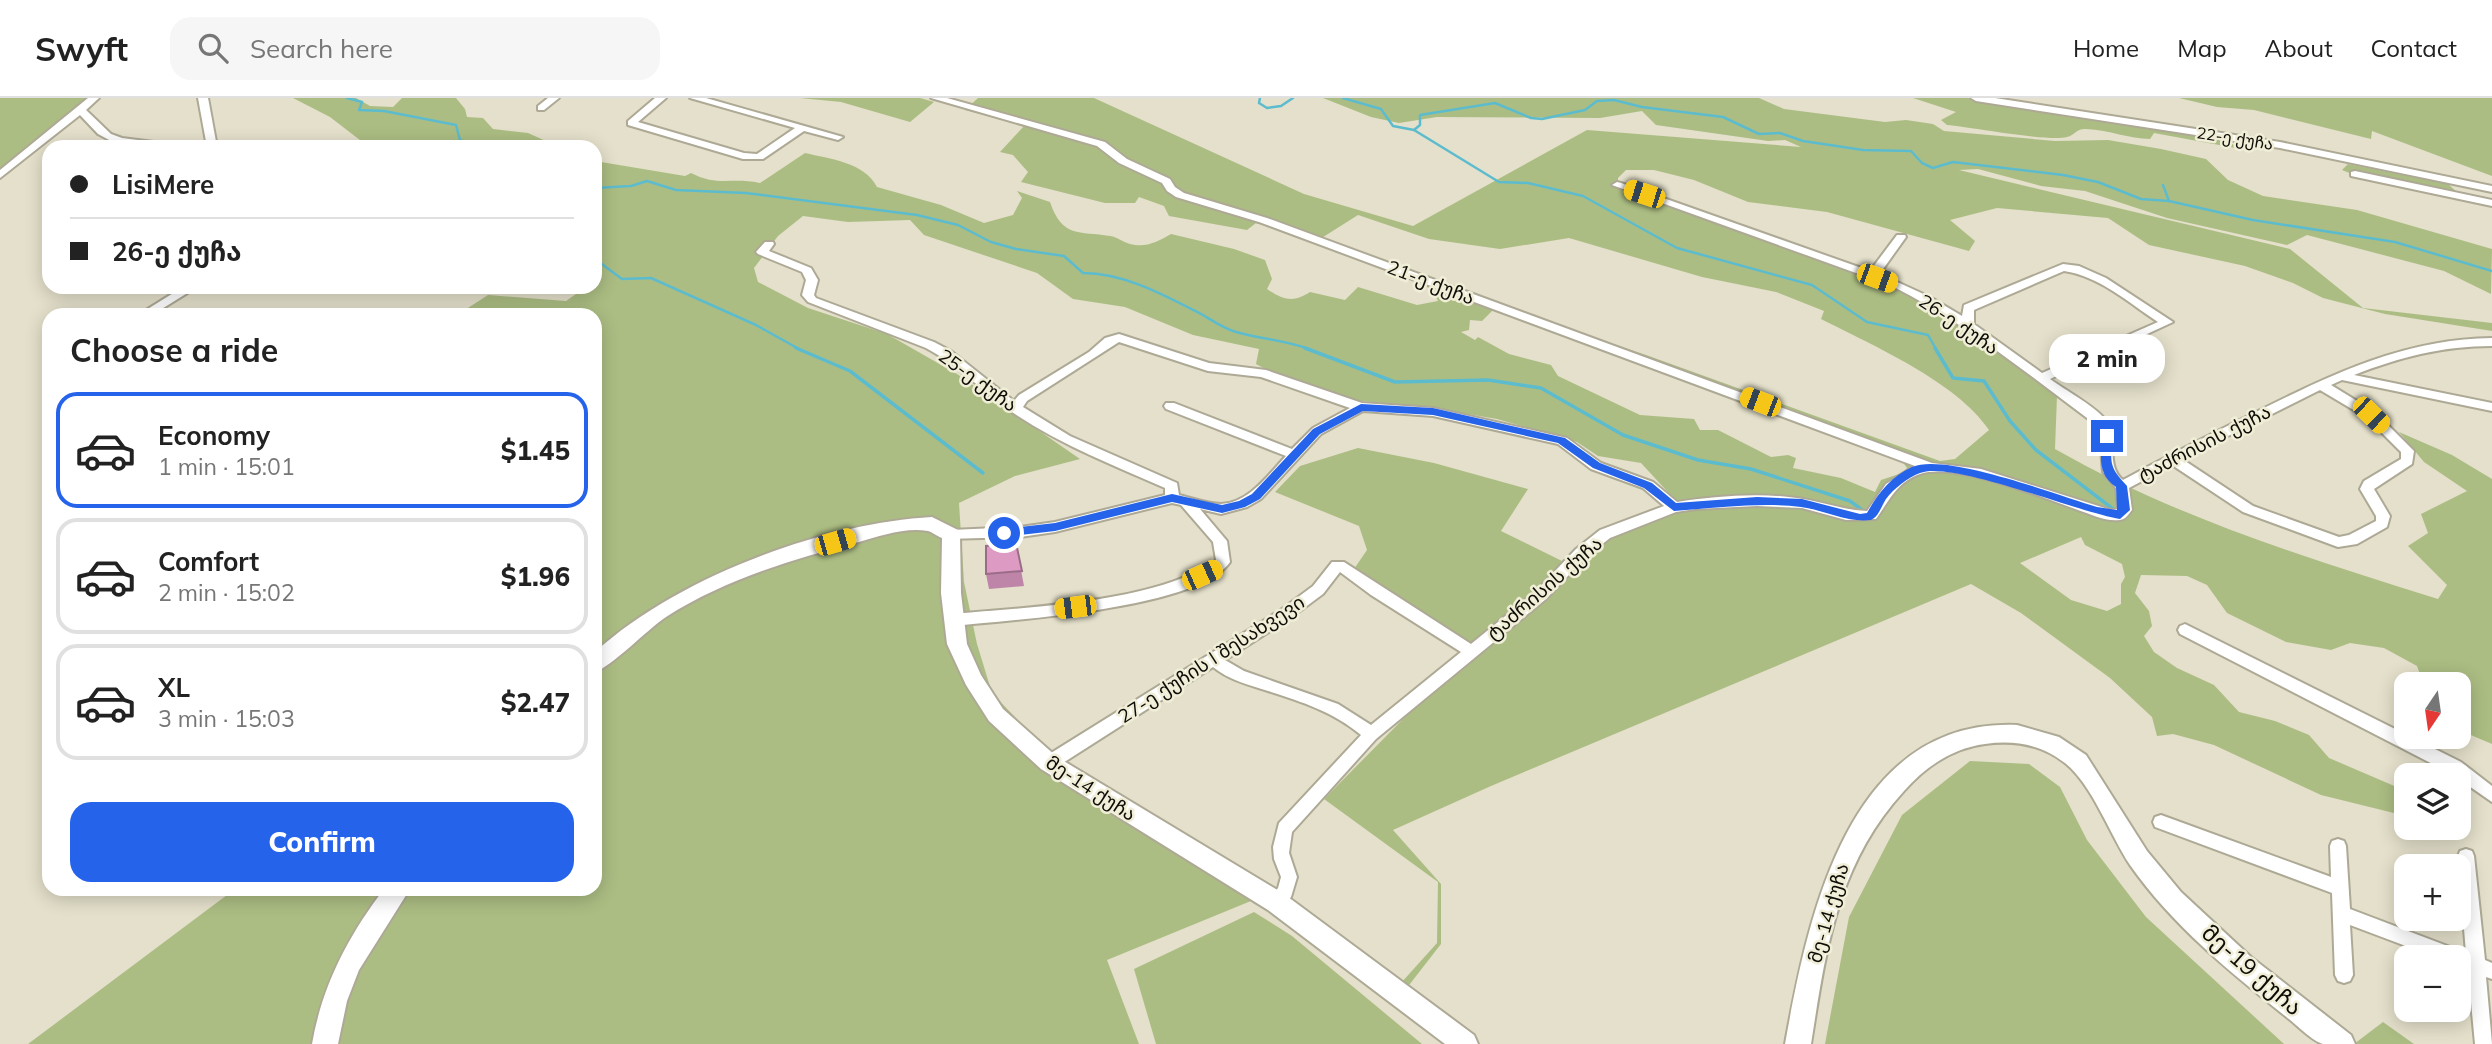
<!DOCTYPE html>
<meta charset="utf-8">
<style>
body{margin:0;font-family:Mulish,"Noto Sans Georgian",sans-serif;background:#f6f6f6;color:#222;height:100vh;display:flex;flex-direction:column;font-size:26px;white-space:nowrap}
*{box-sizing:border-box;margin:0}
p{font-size:23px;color:#767676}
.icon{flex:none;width:38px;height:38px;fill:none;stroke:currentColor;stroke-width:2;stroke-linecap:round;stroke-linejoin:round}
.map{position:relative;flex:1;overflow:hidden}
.details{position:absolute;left:42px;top:210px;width:560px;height:588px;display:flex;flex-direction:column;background:#fff;border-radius:21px;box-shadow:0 4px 18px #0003}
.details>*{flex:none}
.guide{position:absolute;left:42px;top:42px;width:560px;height:154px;border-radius:21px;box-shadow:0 4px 18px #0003;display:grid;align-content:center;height:154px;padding:0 28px;background:#fff}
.needle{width:46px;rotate:193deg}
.controls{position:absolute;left:2394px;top:574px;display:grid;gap:14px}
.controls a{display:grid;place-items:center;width:77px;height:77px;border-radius:14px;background:#fff;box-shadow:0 4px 18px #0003;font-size:35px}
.end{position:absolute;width:32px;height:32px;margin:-16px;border:9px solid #2563eb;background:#fff;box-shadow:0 0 0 4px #fff}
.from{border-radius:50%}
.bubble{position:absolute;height:49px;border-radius:21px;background:#fff;box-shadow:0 4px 18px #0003;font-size:23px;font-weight:800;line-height:49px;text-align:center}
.car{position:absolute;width:21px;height:42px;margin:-21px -10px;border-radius:9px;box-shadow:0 0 5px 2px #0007;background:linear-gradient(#f5c518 24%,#345 0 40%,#f5c518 0 76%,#345 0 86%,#f5c518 0)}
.guide b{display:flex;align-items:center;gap:24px;height:66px;font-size:26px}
.guide b+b{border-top:2px solid #e0e0e0}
.guide i{width:18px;height:18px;background:#222}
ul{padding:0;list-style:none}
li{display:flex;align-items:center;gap:21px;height:116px;margin:0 14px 10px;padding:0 14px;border:4px solid #e0e0e0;border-radius:21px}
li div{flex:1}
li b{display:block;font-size:26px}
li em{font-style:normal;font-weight:800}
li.current{border-color:#2563eb}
li>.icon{width:63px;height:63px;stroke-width:1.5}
h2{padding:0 28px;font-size:32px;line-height:84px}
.primary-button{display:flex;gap:14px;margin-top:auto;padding:14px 28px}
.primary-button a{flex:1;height:80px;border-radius:21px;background:#2563eb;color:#fff;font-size:28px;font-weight:800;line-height:80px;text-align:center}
header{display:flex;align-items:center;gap:42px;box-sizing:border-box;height:98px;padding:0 35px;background:#fff;border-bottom:2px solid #e0e0e0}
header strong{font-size:33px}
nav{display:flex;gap:38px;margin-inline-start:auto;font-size:24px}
.search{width:490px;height:63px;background:#f6f6f6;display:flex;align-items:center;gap:18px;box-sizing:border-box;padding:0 24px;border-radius:21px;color:#767676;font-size:26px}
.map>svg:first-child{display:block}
.green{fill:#acbd83;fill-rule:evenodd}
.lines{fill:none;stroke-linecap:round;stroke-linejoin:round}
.stream-far1{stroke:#5cbcce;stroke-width:2.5}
.stream{stroke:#5cbcce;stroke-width:3.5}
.street-casing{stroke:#ada995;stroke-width:4}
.secondary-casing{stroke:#ada995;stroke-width:4}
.street{fill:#fff;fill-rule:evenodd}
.secondary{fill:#fff;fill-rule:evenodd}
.wall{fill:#be85a8}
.building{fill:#dd9bc3;stroke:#9b6c88;stroke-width:2}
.route{fill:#2563eb}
.labels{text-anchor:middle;stroke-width:5;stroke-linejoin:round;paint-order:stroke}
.far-street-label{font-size:16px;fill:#0d0c06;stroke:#f1eed8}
.street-label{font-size:19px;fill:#0d0c06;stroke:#f1eed8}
.near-street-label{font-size:23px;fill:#0d0c06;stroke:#f1eed8}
</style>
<header>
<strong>Swyft</strong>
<div class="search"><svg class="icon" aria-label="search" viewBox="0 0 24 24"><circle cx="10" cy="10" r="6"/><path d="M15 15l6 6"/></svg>Search here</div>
<nav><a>Home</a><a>Map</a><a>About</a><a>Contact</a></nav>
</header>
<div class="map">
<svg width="2492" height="946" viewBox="0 0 2492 946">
<rect width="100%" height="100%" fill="#e4e0cb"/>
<!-- green -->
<g class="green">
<polygon points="0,0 89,0 73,16 0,71"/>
<polygon points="293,0 356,0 370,8 393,9 402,0 456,0 465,11 467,19 483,20 493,31 528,35 559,49 369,49 330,19"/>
<polygon points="800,0 920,0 934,4 910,24 841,4"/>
<path d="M978,0H1094L1304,96L1413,128L1587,32L1801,49L1785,42L1768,43L1656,27L1642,13L1600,20L1437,19L1399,25L1371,19L1323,0H1759L1784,11L1885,24L1906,22L1933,26L1944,33L2055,43L2108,42L2161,51L2206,61L2228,82L2263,98L2357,112L2492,151L2491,196L2444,173L2307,137L2287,147L2167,120L2085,93L2041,88L1978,71L1959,72L2290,151L2363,210L2492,225V233L2385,216L2323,200L2293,185L2245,168L2149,147L2108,120L1997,110L1950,122L1975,143L1969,153L1827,114L1748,104L1694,82L1654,72H1626L1618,80V89L1762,138L1892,189L1957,224L2057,298L2055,351C2177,420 2305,459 2438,501L2447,487L2408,448L2428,435L2421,416L2467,393L2424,364L2399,334L2452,357L2492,381V646L2459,632V586H2419L2422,582L2417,568L2384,550L2350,545L2331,552L2286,544L2227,515L2207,487L2187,478L2141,477L2135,495L2149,513L2152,528L2144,538L2154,554L2177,570L2214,587L2239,614L2275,623L2309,637L2329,660L2406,693V718L2321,697L2214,647L2173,636L2157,638L2152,619L2110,580L2021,515L1971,486L1491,688L1393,732L1441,786V846L1406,891L1268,796L1107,862L1139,946H28L235,791H595V217H457L488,197L566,203L586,189H595V63L685,78L691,75C718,89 731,79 760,85L805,55C830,61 864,64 877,89L941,107L984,125L1013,117L1022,100L1017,93L1050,104C1062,140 1079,133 1110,138C1118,139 1122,144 1130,146C1146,150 1157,144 1171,136L1234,151L1265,162L1272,181L1267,191C1284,202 1293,205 1310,194L1345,202L1358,189L1417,207L1438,203L1433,192L1382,167L1256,125L1247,132L1169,118L1164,108L1139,99L1135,105H1105L1021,84L1028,74L1013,57L1000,54L1024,28L965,12ZM1358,117L1429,141L1500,151L1569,140L1702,179L1776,194L1824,213L1821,221C1872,247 1957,284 1989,332L1955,361L1940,363L1646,257L1449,191L1320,141ZM803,118L848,124L910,122L924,137L1037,175L1073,201L1125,209L1193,237L1259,251L1256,266L1300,290L1341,301L1432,310L1497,321L1577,344L1598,358L1641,365L1678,405L1602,433L1562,463L1501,433L1528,391L1434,365L1358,350L1300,368L1275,394L1359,428L1367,452L1354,471L1480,556L1406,618L1324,701L1438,784L1437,845L1401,885L1223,763L1049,655L992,595L977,546L964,484L959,405L1015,378L1080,361L957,276L887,236L808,210L758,184L754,170L778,138ZM1500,212L1902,363L1907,370L1902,375L1881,382L1875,394L1841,380L1793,370L1796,360L1788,357L1771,359L1718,332H1700L1694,321L1640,317L1558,278L1551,267L1509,256L1478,239L1475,242L1461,234L1469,232L1470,222L1482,223L1492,213ZM2081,439L2085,447L2122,466L2125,479L2121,486V506L2107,513L2071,502L2020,465Z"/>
<path d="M1913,0H1968L2201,36L2224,41L2241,51L2154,35L2150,41C2129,41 2110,32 2086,31C2077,30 2075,37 2067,39C2048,44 1971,29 1947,27L1941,22L1956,14Z"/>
<polygon points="2179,0 2492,0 2492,78 2372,33 2371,41 2254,12 2217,9"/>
<polygon points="2348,66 2448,86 2459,96 2352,76 2342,72"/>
<polygon points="1970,663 2029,666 2060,689 2087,742 2146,819 2284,946 1825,946 1849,819 1902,717"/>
<polygon points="1254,814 1292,838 1422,946 1156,946 1134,871"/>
<polygon points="2383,924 2414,946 2354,946"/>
</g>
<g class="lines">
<!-- stream-far1 -->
<g class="stream-far1">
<polyline points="347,0 362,4 359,12 384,13 456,27 460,42 475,49"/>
<polyline points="1260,0 1259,5 1267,10 1281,8 1293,0"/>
<polyline points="1343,0 1381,11 1393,28 1414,32 1420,27 1420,17 1495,5 1531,20 1542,21 1585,12 1597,3 1614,2 1642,9 1723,19 1759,36 1780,35 1803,43 1863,52 1911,53 1922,65 1933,70 1953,64 2063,77 2098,84 2141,101 2169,103 2253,122 2395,144 2492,173"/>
<polyline points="1414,32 1499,84 1528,85 1583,98 1677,150 1812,187 1867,224 1928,237 1936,251"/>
<polyline points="2163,87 2169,103"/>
<path d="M595,90L631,88L647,83L676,92L746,95L917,117L958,127L991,144L1016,151L1064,158L1083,175C1125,175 1166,198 1203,217C1213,223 1225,231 1236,234C1261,241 1284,242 1309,251"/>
<polyline points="595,161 622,181 651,180 756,227 799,251"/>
</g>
<!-- stream -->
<g class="stream">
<polyline points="796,250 850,273 983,375"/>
<polyline points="1305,250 1395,284 1488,282 1541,290 1623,337 1698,362 1751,371 1850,403 1865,414"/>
<polyline points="1935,250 1953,280 1984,283 2010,323 2036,352 2113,411"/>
</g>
<defs>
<g id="street">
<polygon points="88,0 99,0 86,12 111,36 122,40 154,44 158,49 111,43 98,36 80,17 0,80 0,72"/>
<polygon points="198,0 208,0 217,49 207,49"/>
<polygon points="548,0 559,0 544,12 538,12 538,8"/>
<polygon points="655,0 666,0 638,24 744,55 757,56 795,30 690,0 706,0 843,39 838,42 804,33 763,61 743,61 628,27 628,23"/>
<path d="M931,0H947L1105,44L1127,61L1170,81L1175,89L1184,95L1267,120L1932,365L1981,371L2111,412L2118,411L2116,390L2103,374L2100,340L2095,326C2029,277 1966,225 1892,188L1612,87L1617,84L1621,85L1870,173L1897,137H1905L1906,139L1881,174L1882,177L1930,199L1962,218L1964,207L2063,166L2079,168L2106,180L2173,224L2050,281C2065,292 2093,307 2104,320C2120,338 2104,367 2123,382C2167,358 2211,336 2256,314C2333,276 2404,241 2492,240V248C2443,248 2400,259 2354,277L2492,305V313L2342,282L2331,287L2375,314L2414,353L2412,366L2374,391L2390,418L2387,429L2357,446L2338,449L2243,414L2172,367L2129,390L2132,412C2128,417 2126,421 2120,422C2106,424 2090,416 2078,412C2041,399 1957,364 1920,376C1897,384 1889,403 1876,421L1846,422L1802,410L1757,408L1696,411L1676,414L1610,440L1586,459L1546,501L1376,641L1292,734L1289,755L1297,779L1291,799L1282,809L1276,812L1270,809L1267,804L1278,790L1281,779L1274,761L1273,749L1279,725L1361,637C1334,614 1300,603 1268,593C1249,587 1229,582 1213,569L1055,670L1049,672L1043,670L1041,665L1043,660L1282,511L1313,488L1332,464H1344L1471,546L1536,493L1576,451L1600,432L1664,408L1643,390L1591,371L1558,346L1433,318L1363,313L1321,336L1261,401L1247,409L1221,416L1200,411L1227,443L1230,464C1198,511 1010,522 953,528L948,526L946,522L948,518L953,516C1026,509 1157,505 1216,462L1213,444L1181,407L1172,405L1055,434L1020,439L946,441L944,437L951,432L1020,429L1055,424L1165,397V390C1113,367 1059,346 1012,314C982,293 958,267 926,250L808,204L802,197L806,182L802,174L758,156L756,154L765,144H773L774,146L769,153L811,170L818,182L814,197L816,200L934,244L951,253L1014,303L1019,297L1089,254L1105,240L1119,236L1209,265L1266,272L1362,305L1433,310L1567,340L1601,365L1653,384L1677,404C1716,398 1763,394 1803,401C1826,405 1844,412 1867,413L1886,386L1915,368L1259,124L1176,99L1167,93L1162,85L1119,65L1097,48ZM2064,173C2099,178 2129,205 2158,224L2042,275L1974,226V212ZM1119,244L1208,273L1261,279L1350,310L1313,330L1292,351L1174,305H1166L1164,308L1166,311L1286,358C1268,377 1249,405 1221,406C1208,406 1192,400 1179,397L1177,385L1070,338L1023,309L1027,303ZM2320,292L2367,320L2401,354V361L2364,383L2360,391L2376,418V423L2349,437L2339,439L2253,408L2182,361ZM1340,474L1371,497L1461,554L1371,627L1338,606L1244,573L1225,562L1292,519L1323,496Z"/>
<polygon points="1971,0 1995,0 2280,44 2492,88 2492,94 2280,50 1976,3"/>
<polygon points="2355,73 2492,102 2492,108 2351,78 2351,74"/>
<polygon points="183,189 197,189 152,217 138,217"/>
<polygon points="2185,526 2461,664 2492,688 2492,704 2459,681 2459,677 2454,677 2180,536 2178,532 2180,528"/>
<polygon points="2161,717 2331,779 2330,748 2332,743 2338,741 2344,743 2346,748 2350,811 2466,855 2458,758 2460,753 2466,751 2472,753 2474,758 2485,862 2492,865 2492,881 2486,879 2492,946 2475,946 2468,872 2459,868 2459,859 2435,859 2350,827 2353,877 2350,883 2344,885 2338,883 2335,877 2332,795 2155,729 2153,724 2155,719"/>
</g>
<g id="secondary">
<path d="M932,419L958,432L960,437L961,495L967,546L981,577L1003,611L1057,659L1284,796L1474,937L1478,946H1445L1268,812L1041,671L989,623L966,587L947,546L941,495L942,440C937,438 932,434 928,433C905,429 880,438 859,444C793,461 724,482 666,519C648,531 611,569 595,574V554C676,480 822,425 932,419Z"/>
<path d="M2017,627L2059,639L2086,657L2147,753L2181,794L2251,859L2351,937L2355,946C2345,946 2332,946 2323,946C2312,943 2298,928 2289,921C2232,876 2172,827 2130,767C2110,737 2092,686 2065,665C2041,646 2014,642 1985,646C1953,650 1925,669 1904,693C1837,766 1826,851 1811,946H1785C1808,819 1848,620 2017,627Z"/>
<path d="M384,791H410L359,872L347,903L338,946H312C322,888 348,838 384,791Z"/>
</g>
</defs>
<!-- street casing -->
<use href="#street" class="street-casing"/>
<!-- secondary casing -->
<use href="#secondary" class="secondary-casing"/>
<!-- street -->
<use href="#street" class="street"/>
<!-- secondary -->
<use href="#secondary" class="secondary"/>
</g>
<!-- wall -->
<polygon class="wall" points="1016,445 1024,488 989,491 986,476"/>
<!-- building -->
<polygon class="building" points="1016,445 1022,473 986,476 986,448"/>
<!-- route -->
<path class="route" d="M1361,306L1433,310L1565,340L1600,365L1652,385L1676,405L1757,399L1802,401L1860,416L1867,415C1878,395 1891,379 1912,369C1946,354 2059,398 2097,409L2117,412L2116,389C2097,376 2101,359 2102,338L2107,334L2112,338C2111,365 2108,368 2127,388L2130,412L2120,421C2077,414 1952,362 1920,375C1909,379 1893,391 1886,401C1881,409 1879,418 1871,422C1847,425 1824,412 1801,409C1759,404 1716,410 1674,413L1644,390L1593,370L1558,345L1433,317L1363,313L1320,336L1260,401L1245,409L1222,415L1172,404L1055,433L1004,439L999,435L1004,431L1055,425L1172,396L1222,407L1239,403L1252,396L1313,331Z"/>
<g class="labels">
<!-- far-street labels -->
<g class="far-street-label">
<text transform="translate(2235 40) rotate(9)" y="6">22-ე ქუჩა</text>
</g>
<!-- street labels -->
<g class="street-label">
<text transform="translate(1431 184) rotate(21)" y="7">21-ე ქუჩა</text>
<text transform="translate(1959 226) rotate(34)" y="7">26-ე ქუჩა</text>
<text transform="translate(978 282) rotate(36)" y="7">25-ე ქუჩა</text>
<text transform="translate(2204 345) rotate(-27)" y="7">ტაძრისის ქუჩა</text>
<text transform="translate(1544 490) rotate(-41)" y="7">ტაძრისის ქუჩა</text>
<text transform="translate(1211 561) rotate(-33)" y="7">27-ე ქუჩის I შესახვევი</text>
<text transform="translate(1091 690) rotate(33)" y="7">მე-14 ქუჩა</text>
<text transform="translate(1828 815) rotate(-74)" y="7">მე-14 ქუჩა</text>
</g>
<!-- near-street labels -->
<g class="near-street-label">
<text transform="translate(2252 872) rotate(41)" y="8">მე-19 ქუჩა</text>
</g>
</g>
</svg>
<div class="controls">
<a><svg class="needle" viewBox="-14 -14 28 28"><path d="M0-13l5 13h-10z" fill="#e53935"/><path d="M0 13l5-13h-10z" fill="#767676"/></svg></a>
<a><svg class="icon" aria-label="layers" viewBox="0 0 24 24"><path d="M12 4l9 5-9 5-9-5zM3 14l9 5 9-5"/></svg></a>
<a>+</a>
<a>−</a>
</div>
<i class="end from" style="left:1004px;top:435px"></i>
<i class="end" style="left:2107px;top:338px"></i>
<div class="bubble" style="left:2049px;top:236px;width:116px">2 min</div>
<i class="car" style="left:1644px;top:96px;rotate:288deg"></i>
<i class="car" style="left:1877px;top:180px;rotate:110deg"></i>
<i class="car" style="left:1760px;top:304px;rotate:291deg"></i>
<i class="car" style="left:2371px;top:317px;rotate:134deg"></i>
<i class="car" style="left:835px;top:444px;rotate:74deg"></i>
<i class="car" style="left:1202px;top:477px;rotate:66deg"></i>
<i class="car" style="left:1075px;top:509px;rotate:263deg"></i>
<div class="guide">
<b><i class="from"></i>LisiMere</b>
<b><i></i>26-ე ქუჩა</b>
</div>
<section class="details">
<h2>Choose a ride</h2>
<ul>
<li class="current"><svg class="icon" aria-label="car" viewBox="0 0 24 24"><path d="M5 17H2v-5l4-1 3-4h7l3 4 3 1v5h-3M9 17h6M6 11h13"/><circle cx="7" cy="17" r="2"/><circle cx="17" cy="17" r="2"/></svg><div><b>Economy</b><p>1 min · 15:01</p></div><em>$1.45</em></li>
<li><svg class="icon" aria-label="car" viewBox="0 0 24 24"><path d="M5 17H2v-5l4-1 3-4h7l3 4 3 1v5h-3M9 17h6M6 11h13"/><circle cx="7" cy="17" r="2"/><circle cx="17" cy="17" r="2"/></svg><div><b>Comfort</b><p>2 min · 15:02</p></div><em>$1.96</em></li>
<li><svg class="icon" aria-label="car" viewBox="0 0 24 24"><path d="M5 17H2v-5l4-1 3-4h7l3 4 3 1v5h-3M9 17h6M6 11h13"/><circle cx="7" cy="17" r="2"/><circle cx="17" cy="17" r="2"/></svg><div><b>XL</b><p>3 min · 15:03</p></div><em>$2.47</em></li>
</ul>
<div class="primary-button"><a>Confirm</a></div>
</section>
</div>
